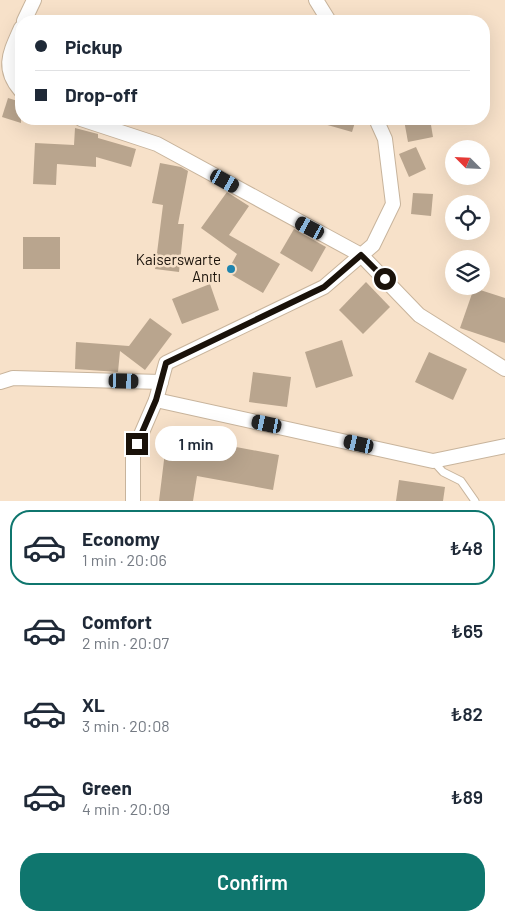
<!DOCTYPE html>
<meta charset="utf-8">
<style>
body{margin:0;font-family:Barlow,sans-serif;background:#f2f2f3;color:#1f2937;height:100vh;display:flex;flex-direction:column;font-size:19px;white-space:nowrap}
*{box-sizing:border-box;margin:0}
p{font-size:16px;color:#747a83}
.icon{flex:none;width:28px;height:28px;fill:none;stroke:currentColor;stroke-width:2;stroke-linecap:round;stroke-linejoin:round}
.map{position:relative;height:501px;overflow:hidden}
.details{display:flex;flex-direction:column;background:#fff;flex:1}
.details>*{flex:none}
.top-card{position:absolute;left:15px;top:15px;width:475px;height:110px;border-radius:20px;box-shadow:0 5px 20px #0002;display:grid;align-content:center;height:110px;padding:0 20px;background:#fff}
.needle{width:32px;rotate:294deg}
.buttons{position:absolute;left:445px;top:140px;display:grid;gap:10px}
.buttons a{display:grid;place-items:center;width:45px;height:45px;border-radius:50%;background:#fff;box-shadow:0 5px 20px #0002;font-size:25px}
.end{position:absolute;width:22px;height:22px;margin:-11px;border:6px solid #1a120a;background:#fff;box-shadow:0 0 0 2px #fff}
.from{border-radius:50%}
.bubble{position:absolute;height:35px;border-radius:18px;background:#fff;box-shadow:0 5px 20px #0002;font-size:16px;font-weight:600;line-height:35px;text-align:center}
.car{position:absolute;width:15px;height:30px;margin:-15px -8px;border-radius:6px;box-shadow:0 0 4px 1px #0007;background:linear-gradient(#222 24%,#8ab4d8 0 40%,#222 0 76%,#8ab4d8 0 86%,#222 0)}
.top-card b{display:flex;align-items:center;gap:18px;height:48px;font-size:19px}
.top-card b+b{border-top:1px solid #e0e1e3}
.top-card i{width:12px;height:12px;background:#1f2937}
ul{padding:9px 0 0;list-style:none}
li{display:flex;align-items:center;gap:15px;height:75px;margin:0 10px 8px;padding:0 10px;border:2px solid transparent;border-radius:20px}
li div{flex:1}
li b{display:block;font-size:19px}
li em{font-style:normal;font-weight:600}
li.selected{border-color:#0f766e}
li>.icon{width:45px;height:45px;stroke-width:1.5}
.action{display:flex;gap:10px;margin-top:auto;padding:10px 20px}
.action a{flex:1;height:58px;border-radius:20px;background:#0f766e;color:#fff;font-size:20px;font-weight:600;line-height:58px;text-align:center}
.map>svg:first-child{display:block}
.building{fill:#b9a58e}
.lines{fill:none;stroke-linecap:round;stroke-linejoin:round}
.lane-casing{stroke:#c8b49c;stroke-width:9}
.street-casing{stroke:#c8b49c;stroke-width:16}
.lane{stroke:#fff;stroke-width:7}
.street{stroke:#fff;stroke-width:14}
.route{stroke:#1a120a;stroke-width:6}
.poi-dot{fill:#1e84ae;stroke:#f7e1c9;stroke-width:2}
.labels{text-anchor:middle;stroke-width:5;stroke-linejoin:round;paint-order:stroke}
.poi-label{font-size:15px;fill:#1a120a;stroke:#f7e1c9;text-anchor:end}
</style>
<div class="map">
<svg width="505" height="501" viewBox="0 0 505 501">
<rect width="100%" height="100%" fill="#f7e1c9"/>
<!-- building -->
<g class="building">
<polygon points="8,98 21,102 21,123 2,117"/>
<polygon points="317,119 356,119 352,132 317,122"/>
<polygon points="410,119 430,119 433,137 408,142 404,120"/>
<polygon points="75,128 98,134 98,138 136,149 131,167 96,157 96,167 57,164 56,185 33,184 35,143 74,145"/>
<polygon points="416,147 426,169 409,177 399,154"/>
<polygon points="160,163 181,167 188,171 178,224 184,224 179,272 155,269 163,205 152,203"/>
<polygon points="227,192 249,206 229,235 280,264 263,293 227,272 237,254 201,228"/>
<polygon points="413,193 433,194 431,216 411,214"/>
<polygon points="294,229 326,247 312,272 280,253"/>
<rect x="23" y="237" width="37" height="32"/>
<polygon points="366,282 390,307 363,334 339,310"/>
<polygon points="210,284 219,310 182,324 172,299"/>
<polygon points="474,288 505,298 505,343 460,328"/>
<polygon points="150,318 172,334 145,370 120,351 118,372 75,369 76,342 129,346"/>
<polygon points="342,340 353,376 316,388 305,352"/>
<polygon points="429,352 467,369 453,400 415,382"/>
<polygon points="253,372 291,377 287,407 249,402"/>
<polygon points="220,444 279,455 273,490 197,476 193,501 159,501 165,452 218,459"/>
<polygon points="399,480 445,487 443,501 396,501"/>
</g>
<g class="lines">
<defs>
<polyline id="lane" points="433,461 443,472 461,481 475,501"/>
<g id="street">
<polyline points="316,0 329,21"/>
<polyline points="24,21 34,0"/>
<path d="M21,28C10,53 1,68 21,91"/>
<polyline points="81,119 157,144 361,255 419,315 505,369"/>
<polyline points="0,382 13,378 161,382"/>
<polyline points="156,400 433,461 505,446"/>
<polyline points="133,501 133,453 156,400 166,363 324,287 373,245 393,204 385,139 376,119"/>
</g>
</defs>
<!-- lane casing -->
<use href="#lane" class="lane-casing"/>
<!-- street casing -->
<use href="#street" class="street-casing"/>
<!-- lane -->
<use href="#lane" class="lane"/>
<!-- street -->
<use href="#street" class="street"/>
</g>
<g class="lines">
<!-- route -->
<polyline class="route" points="137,444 156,400 166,363 324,287 361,255 385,279"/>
</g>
<!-- markers -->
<circle class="poi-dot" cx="231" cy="269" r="5"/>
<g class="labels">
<!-- poi labels -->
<g class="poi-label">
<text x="221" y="265">Kaiserswarte<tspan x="221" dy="17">Anıtı</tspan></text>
</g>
</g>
</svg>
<div class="buttons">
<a><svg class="needle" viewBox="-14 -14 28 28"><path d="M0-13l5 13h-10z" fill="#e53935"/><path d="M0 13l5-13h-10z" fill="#747a83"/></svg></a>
<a><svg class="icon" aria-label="locate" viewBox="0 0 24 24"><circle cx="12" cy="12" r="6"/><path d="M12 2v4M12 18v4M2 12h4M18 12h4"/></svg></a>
<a><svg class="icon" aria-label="layers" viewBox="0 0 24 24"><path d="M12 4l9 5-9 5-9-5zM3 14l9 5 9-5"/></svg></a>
</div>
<i class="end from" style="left:385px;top:279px"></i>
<i class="end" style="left:137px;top:444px"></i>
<div class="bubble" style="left:155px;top:426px;width:82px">1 min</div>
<i class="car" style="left:225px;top:181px;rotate:119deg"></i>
<i class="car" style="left:310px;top:228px;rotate:298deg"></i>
<i class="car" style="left:124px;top:381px;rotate:92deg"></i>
<i class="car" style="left:267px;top:424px;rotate:282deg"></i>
<i class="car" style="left:359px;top:444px;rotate:283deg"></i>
<div class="top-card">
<b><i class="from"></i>Pickup</b>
<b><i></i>Drop-off</b>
</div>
</div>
<section class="details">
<ul>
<li class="selected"><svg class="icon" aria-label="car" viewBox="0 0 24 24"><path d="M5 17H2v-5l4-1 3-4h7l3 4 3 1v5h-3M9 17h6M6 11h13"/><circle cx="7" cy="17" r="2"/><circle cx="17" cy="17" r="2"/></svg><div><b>Economy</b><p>1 min · 20:06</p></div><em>₺48</em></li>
<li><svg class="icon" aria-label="car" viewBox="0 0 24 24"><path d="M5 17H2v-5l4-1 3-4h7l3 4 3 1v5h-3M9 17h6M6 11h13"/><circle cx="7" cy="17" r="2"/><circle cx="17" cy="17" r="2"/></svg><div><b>Comfort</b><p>2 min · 20:07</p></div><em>₺65</em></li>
<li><svg class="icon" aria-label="car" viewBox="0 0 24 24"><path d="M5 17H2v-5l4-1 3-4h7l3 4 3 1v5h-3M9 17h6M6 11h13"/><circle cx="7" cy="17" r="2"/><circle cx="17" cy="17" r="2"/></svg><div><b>XL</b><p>3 min · 20:08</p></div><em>₺82</em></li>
<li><svg class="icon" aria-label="car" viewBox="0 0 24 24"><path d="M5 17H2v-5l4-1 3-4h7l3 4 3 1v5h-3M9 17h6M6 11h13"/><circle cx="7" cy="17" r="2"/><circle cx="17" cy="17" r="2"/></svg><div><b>Green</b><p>4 min · 20:09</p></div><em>₺89</em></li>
</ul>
<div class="action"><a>Confirm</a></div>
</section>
